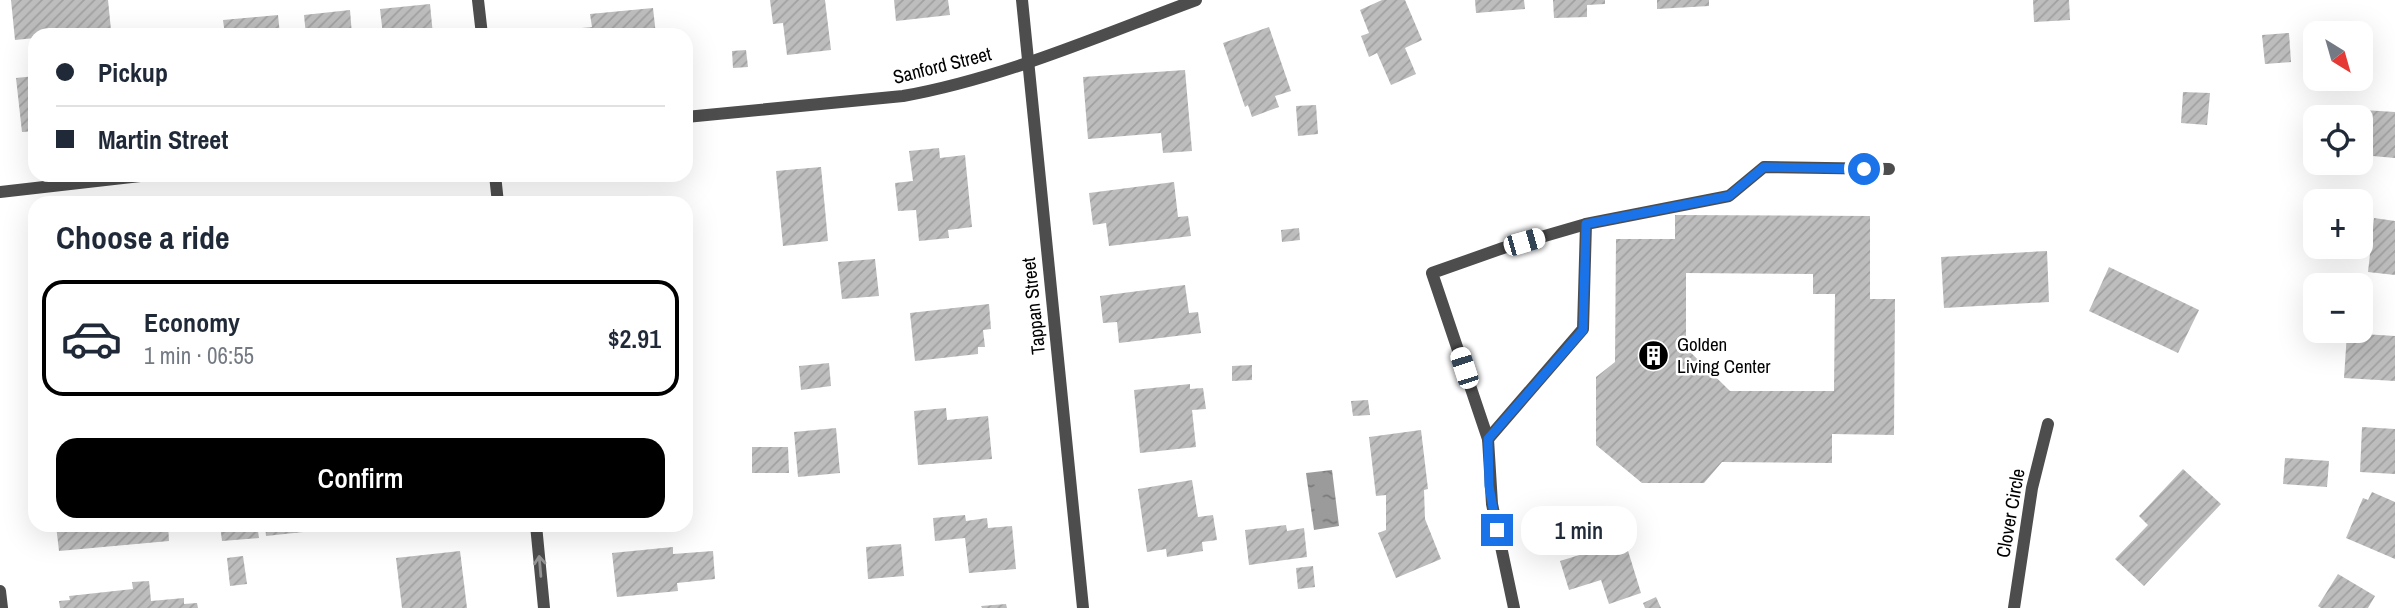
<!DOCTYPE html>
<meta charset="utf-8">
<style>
body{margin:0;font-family:"Archivo Narrow",sans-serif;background:#f2f2f3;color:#1f2937;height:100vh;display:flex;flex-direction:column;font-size:26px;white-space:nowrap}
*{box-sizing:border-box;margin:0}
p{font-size:23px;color:#747a83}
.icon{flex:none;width:38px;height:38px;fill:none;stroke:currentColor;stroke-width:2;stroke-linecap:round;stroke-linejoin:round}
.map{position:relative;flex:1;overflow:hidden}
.sheet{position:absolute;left:28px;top:196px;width:665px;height:336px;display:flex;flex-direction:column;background:#fff;border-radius:21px;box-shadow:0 7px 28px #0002}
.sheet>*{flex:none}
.guide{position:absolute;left:28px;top:28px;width:665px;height:154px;border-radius:21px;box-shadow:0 7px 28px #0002;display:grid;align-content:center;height:154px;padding:0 28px;background:#fff}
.needle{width:46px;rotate:143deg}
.fabs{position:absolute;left:2303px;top:21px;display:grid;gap:14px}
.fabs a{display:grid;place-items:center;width:70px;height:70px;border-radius:14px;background:#fff;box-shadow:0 7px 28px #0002;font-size:35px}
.end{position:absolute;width:32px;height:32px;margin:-16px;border:9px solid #1a73e8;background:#fff;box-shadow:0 0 0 4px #fff}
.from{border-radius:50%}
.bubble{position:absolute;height:49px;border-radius:21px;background:#fff;box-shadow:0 7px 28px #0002;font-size:23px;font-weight:600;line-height:49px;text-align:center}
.car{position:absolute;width:21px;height:42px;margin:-21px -10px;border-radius:9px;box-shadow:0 0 5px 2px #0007;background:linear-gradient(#fff 24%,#345 0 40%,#fff 0 76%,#345 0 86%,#fff 0)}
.guide b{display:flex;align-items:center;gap:24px;height:66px;font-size:26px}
.guide b+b{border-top:2px solid #e0e1e3}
.guide i{width:18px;height:18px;background:#1f2937}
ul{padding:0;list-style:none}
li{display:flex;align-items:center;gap:21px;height:116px;margin:0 14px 10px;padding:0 14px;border:4px solid transparent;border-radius:21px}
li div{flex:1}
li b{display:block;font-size:26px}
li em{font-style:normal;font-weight:600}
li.selected{border-color:#000}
li>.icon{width:63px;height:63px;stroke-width:1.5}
h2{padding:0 28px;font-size:32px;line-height:84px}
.button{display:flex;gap:14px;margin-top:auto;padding:14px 28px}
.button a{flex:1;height:80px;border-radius:21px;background:#000;color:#fff;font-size:28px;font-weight:600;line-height:80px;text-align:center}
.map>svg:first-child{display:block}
.water{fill:url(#water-ripples)}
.building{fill:url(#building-hatch);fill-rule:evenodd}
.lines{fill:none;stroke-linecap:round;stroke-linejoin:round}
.minor{stroke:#4d4d4d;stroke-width:12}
.oneway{stroke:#949494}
.route{stroke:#1a73e8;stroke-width:9}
.labels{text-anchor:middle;stroke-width:5;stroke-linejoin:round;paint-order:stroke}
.street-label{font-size:19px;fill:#000;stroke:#fff}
.poi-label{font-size:19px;fill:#000;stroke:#fff;text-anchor:start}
</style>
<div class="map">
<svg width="2395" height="608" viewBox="0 0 2395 608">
<defs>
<pattern id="water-ripples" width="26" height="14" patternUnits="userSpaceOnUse" patternTransform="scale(1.75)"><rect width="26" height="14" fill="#9b9b9b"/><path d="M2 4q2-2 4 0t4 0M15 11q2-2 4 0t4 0" fill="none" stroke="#7c7c7c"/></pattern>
<pattern id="building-hatch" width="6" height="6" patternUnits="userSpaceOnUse" patternTransform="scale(1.75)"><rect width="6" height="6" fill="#bdbdbd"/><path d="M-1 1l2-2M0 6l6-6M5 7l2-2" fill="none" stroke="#a1a1a1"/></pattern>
</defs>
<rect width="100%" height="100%" fill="#fff"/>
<!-- water -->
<polygon class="water" points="1332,470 1339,526 1314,530 1306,473"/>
<!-- building -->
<g class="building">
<polygon points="11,0 108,0 111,30 61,35 35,35 35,38 15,40"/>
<polygon points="770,0 825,0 831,50 787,55 783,23 773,24"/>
<polygon points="894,0 948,0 950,15 896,21"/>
<polygon points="1382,0 1405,0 1422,40 1405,48 1416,74 1391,85 1377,53 1369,57 1361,36 1369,33 1360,10"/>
<polygon points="1475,0 1524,0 1525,9 1476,13"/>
<polygon points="1553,0 1605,0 1605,4 1587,5 1587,17 1554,18"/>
<polygon points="1657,0 1709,0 1709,6 1657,9"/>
<polygon points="2033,0 2069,0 2070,20 2034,22"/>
<polygon points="430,4 433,35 383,35 380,9"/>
<polygon points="653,8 656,35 551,35 551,31 592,27 590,14"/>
<polygon points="350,10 352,35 306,35 304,15"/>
<polygon points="278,15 280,35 225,35 223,20"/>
<polygon points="1269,27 1291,91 1275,96 1279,107 1252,117 1248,105 1245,107 1223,43"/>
<polygon points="2289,33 2291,62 2265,64 2262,35"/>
<polygon points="746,50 748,67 733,68 732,51"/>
<polygon points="1185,70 1192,151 1163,153 1161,133 1088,139 1083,77"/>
<polygon points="35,76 35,131 22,132 16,78"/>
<polygon points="2183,92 2210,93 2207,125 2181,123"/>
<polygon points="1316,105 1318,134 1298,136 1296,106"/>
<polygon points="2348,109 2395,112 2395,158 2361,155 2361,117 2347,117"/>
<polygon points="939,148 940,158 965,155 972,227 948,230 949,238 919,241 916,210 898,211 895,183 913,181 909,151"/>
<polygon points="821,167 828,241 783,246 776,171"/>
<polygon points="1174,182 1178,217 1188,216 1191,236 1109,246 1106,223 1093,225 1089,193"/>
<path d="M1675,215L1870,216V299H1895L1894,435L1832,434V463L1722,462L1704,483H1642L1596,445V377L1615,362L1616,239H1675ZM1686,273L1813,274V294H1835L1834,391H1730L1686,348Z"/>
<polygon points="2374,218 2395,221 2395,275 2368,272"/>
<polygon points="1299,228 1300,240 1282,242 1281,230"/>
<polygon points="2047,251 2049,302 1944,308 1941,257"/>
<polygon points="35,253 35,291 33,291 30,254"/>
<polygon points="875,259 879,296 842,299 838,262"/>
<polygon points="2109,267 2199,310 2178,353 2089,311"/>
<polygon points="1185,285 1189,313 1198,312 1201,333 1119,343 1117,322 1103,323 1100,296"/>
<polygon points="989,304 991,329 983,330 985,347 978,347 978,354 915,361 910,313"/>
<polygon points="2347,333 2395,336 2395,381 2344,378"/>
<polygon points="829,363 831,386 801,390 799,366"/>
<polygon points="1252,365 1252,380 1232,381 1232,366"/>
<polygon points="1190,384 1190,389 1203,388 1206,409 1192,410 1196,447 1140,453 1134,390"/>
<polygon points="1368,400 1370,415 1353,416 1351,401"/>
<polygon points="946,408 947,420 988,416 992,459 918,465 914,411"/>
<polygon points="2362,427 2395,429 2395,474 2360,472"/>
<polygon points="836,428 840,473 798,477 794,432"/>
<polygon points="1421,430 1428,489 1424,490 1425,519 1441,559 1396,578 1378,533 1386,530 1386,495 1376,496 1369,437"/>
<polygon points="686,446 688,446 691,480 686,481"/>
<polygon points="752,447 788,447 789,473 752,473"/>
<polygon points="2285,458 2329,461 2327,487 2283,484"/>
<polygon points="2183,469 2221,504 2144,586 2115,559 2148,525 2139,516"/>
<polygon points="1192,480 1198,517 1213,515 1217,540 1202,542 1203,551 1167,557 1166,549 1147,552 1138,489"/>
<polygon points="2372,492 2395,502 2395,559 2346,538 2363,498 2368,500"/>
<polygon points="965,515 966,521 987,518 988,528 1012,526 1016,569 969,573 965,538 935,541 933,518"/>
<polygon points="56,525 168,525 169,541 59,551"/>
<polygon points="220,525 257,525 259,538 222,541"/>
<polygon points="265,525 302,525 303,532 266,536"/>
<polygon points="1286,525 1287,531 1304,528 1307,557 1249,565 1245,530"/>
<polygon points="1625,541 1641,593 1609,604 1601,580 1569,590 1560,561"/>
<polygon points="901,544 904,576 868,579 866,547"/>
<polygon points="673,547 673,554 713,551 715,579 677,583 678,591 617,597 612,553"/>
<polygon points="460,551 467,608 402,608 396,558"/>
<polygon points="243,556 247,584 230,586 227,558"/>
<polygon points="1313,566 1315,587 1298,589 1296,568"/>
<polygon points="2338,574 2375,596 2368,608 2321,608 2318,606"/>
<polygon points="149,581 151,601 184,598 184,604 197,603 198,608 60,608 59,601 70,600 69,596 133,589 132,582"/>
<polygon points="1656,597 1661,608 1645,608 1643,603"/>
<polygon points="1006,604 1007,608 982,608 981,606"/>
</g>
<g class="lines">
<!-- minor -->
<g class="minor">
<polyline points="478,0 482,35"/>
<polyline points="1022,0 1083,608"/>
<path d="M686,117L903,96C1004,78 1101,35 1196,0"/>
<polyline points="495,175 498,203"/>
<polyline points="0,192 149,175"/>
<polyline points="1488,439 1583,329 1586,224"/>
<polyline points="536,525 544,608"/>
<polyline points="0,591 2,608"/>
<polyline points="1514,608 1492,504 1488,439 1432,273 1503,248 1586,224 1729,196 1764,167 1889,169"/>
<polyline points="2014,608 2032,488 2048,424"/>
</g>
</g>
<!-- one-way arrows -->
<defs><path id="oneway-shaft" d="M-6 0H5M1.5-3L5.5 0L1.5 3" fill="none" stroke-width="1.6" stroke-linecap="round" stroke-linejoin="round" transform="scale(1.75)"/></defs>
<use class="oneway" href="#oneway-shaft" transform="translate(540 566) rotate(-95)"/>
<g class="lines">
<!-- route -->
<polyline class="route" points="1497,530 1489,486 1488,439 1583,330 1586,224 1729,196 1764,167 1864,169"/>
</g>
<!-- icons -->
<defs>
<symbol id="building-disc" viewBox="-11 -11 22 22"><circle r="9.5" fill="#000" stroke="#fff"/><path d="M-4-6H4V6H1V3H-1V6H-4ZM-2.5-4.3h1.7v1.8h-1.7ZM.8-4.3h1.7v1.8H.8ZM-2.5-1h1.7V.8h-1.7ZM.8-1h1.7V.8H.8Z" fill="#fff"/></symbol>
</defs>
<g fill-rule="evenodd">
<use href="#building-disc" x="1636" y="338" width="35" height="35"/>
</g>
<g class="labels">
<!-- street labels -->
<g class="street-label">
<text transform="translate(942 65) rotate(-14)" y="7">Sanford Street</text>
<text transform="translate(1033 306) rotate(-96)" y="7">Tappan Street</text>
<text transform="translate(2010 513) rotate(-80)" y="7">Clover Circle</text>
</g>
<!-- poi labels -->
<g class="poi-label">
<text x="1677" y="351">Golden<tspan x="1677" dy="22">Living Center</tspan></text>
</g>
</g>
</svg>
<div class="fabs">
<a><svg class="needle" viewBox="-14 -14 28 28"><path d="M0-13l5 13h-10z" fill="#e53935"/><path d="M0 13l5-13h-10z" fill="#747a83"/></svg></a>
<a><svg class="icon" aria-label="locate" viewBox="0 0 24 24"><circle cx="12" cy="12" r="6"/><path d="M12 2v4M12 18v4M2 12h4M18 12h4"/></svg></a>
<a>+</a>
<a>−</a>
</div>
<i class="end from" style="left:1864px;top:169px"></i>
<i class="end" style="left:1497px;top:530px"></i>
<div class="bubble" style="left:1521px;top:506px;width:116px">1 min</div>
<i class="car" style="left:1524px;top:242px;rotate:74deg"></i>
<i class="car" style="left:1464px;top:368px;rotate:342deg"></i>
<div class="guide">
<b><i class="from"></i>Pickup</b>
<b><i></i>Martin Street</b>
</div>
<section class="sheet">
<h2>Choose a ride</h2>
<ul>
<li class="selected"><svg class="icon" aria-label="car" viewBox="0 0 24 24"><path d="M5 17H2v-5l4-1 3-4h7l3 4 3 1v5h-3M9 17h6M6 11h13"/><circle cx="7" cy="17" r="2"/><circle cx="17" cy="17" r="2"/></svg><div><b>Economy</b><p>1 min · 06:55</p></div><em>$2.91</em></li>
</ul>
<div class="button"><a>Confirm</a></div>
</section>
</div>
